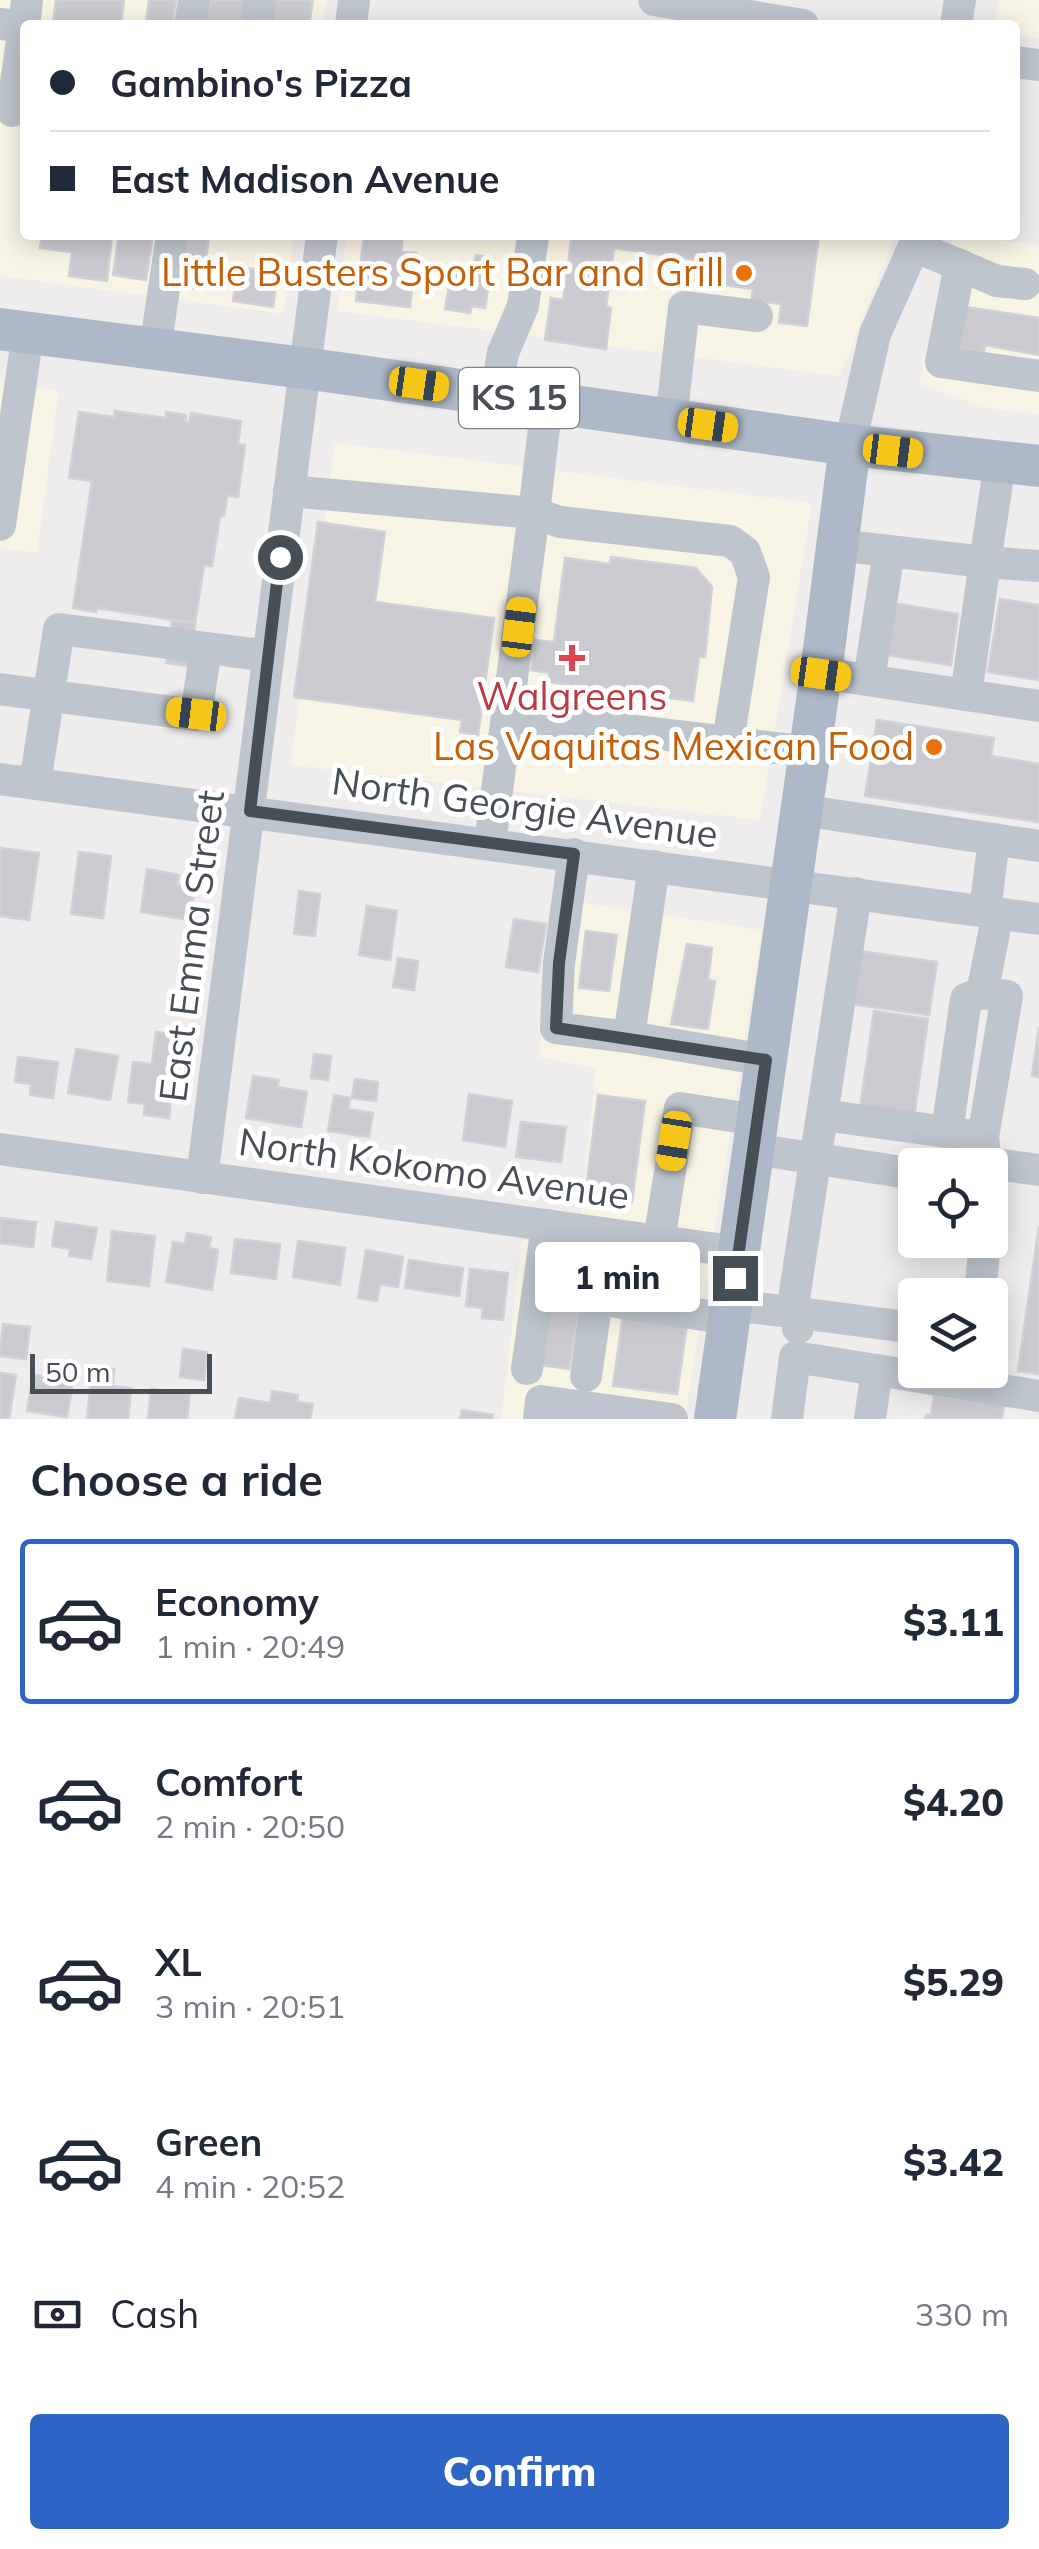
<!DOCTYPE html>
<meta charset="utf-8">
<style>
body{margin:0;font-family:Mulish,sans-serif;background:#f6f6f7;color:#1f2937;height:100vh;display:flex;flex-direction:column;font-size:38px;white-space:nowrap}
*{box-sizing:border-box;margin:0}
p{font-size:32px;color:#747a83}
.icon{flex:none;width:55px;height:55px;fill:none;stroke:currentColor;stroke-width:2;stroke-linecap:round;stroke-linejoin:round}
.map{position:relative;height:1419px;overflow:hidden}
.sheet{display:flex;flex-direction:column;background:#fff;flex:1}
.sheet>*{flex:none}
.hud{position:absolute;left:20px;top:20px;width:1000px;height:220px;border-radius:10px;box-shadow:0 5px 25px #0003;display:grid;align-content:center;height:220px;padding:0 30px;background:#fff}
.controls{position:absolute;left:898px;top:1148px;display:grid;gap:20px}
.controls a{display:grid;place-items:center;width:110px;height:110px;border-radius:10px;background:#fff;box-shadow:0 5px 25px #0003;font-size:50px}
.scale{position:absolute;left:30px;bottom:25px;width:182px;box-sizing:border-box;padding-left:10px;border:5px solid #464e56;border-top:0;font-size:28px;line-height:35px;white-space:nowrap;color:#464e56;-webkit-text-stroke:8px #fff;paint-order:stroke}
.end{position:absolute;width:45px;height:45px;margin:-22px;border:12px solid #464e56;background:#fff;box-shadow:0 0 0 5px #fff}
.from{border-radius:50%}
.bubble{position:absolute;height:70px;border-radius:10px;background:#fff;box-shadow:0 5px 25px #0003;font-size:32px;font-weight:800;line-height:70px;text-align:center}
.car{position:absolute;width:30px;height:60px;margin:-30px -15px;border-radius:12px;box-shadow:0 0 8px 2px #0007;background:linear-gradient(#f5c518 24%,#345 0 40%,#f5c518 0 76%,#345 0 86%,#f5c518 0)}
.hud b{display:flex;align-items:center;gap:35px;height:95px;font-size:38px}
.hud b+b{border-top:2px solid #e0e1e3}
.hud i{width:25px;height:25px;background:#1f2937}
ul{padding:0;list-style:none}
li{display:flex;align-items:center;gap:30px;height:165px;margin:0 20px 15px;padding:0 10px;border:5px solid transparent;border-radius:10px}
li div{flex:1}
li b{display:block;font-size:38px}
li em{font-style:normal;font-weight:800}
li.current{border-color:#2e64c6}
li>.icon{width:90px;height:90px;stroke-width:1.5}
h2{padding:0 30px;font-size:45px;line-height:120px}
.pay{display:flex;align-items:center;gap:25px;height:110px;padding:0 30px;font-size:38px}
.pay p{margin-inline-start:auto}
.button{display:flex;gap:20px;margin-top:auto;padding:20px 30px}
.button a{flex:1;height:115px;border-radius:10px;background:#2e64c6;color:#fff;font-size:40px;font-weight:800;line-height:115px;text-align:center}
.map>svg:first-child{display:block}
.commercial{fill:#f8f4e5}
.building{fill:#cacad0;stroke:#d0d2d7;stroke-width:2.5}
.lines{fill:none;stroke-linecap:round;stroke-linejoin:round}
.minor{stroke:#bec5cc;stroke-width:32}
.major{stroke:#aeb9c8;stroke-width:42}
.route{stroke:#464e56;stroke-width:12}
.food-dot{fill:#e8710a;stroke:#fff;stroke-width:4}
.health-dot{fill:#e0444e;stroke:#fff;stroke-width:4}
.labels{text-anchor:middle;stroke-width:10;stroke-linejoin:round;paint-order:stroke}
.shield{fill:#fff;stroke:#7e8389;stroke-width:2.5}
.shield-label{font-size:35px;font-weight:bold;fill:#464e56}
.food-label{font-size:38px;fill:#c56008;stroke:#fff;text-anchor:end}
.health-label{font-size:38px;fill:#be3a42;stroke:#fff}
.street-label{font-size:38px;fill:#464e56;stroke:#fff}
</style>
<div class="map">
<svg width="1039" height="1419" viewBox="0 0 1039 1419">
<rect width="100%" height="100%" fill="#eeecec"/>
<!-- commercial -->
<g class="commercial">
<polygon points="0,0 326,0 323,25 25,25 25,235 294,235 283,314 0,276"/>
<polygon points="998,0 1039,0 1039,38 1015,35 1015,25 994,25"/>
<polygon points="346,235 895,235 840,376 338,311"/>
<polygon points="954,235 1039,245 1039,414 980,407 919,383"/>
<polygon points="0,383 59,391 37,553 0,548"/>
<polygon points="335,443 812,503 760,820 290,765"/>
<polygon points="556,899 762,930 685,1419 501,1419 522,1241 579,1229 596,1068 539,1057"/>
</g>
<!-- building -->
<g class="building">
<polygon points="56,0 124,0 121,25 53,25"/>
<polygon points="149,0 176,0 172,25 146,25"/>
<polygon points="210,0 247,0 244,25 206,25"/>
<polygon points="275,0 313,0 309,25 271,25"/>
<polygon points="42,235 112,235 107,281 69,276 72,252 40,248"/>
<polygon points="119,235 153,235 146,280 113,275"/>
<polygon points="181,235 209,235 203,289 185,287 186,272 177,271"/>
<polygon points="364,235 403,235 401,252 416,253 410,307 356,301"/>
<polygon points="572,235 819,235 807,326 779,323 781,304 751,300 753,289 694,281 697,260 614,248 606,307 611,308 606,349 545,340 551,298 563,300"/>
<polygon points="476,255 493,258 485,308 472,306 470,313 445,309 452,269 473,272"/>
<polygon points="239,267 278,273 273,307 233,301"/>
<polygon points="959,306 1039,318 1039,355 985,345 984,352 953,348"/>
<polygon points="115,411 166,418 166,412 186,415 185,422 189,423 191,413 241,421 238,444 245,445 238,497 227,496 224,516 220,516 212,566 204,565 195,623 97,608 96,612 73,608 92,481 69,478 79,412 114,417"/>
<polygon points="318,522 385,532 375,602 494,618 478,735 460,732 462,720 294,697"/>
<polygon points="611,557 696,568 712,587 705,657 699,657 693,701 548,682 549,673 531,670 535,640 554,642 565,558 610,564"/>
<polygon points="1000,599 1039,605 1039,680 988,672"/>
<polygon points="893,603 958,614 951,665 886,655"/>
<polygon points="172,620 195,623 189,666 166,663"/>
<polygon points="877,720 994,738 991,756 1039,764 1039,822 865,796"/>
<polygon points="0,848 39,853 29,920 0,916"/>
<polygon points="79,852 111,856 103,918 71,914"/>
<polygon points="147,869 179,875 177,885 195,888 190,920 141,912"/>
<polygon points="299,891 320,894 315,936 294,934"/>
<polygon points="367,906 397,911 390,960 359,955"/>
<polygon points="514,919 546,924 538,972 506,967"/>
<polygon points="586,931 617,935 609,991 579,988"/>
<polygon points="687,944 712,948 708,980 715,981 708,1029 671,1024"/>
<polygon points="860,951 937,962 929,1015 852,1004"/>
<polygon points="398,958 418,961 414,990 393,987"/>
<polygon points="874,1011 928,1019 914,1117 860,1109"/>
<polygon points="1039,1027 1039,1077 1032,1076"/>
<polygon points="156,1032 176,1034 169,1118 144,1115 145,1104 128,1102 133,1062 152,1064"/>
<polygon points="76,1049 118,1056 110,1100 68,1093"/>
<polygon points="314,1054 331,1056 328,1080 311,1078"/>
<polygon points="18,1057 58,1062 53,1098 30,1095 31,1084 15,1082"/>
<polygon points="253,1076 279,1080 277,1087 307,1092 301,1127 246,1118"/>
<polygon points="355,1079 378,1082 376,1101 352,1098"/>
<polygon points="469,1094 512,1101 505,1147 463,1140"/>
<polygon points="334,1095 350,1098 348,1109 373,1113 369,1137 328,1131"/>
<polygon points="598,1095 645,1101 632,1202 585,1196"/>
<polygon points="521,1122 566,1127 561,1162 516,1157"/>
<polygon points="0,1218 36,1222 33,1247 0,1243"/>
<polygon points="56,1222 97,1228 91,1259 69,1256 70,1249 52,1246"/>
<polygon points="1039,1226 1039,1374 1018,1371"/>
<polygon points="112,1231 155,1236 149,1286 107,1281"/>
<polygon points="187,1233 211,1237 209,1248 218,1250 212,1290 166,1282 173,1242 185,1244"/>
<polygon points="235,1239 280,1244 276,1279 231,1273"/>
<polygon points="298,1241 345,1248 340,1285 293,1277"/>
<polygon points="366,1250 403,1257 398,1287 380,1284 377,1301 358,1298"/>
<polygon points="409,1260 463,1268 459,1296 405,1288"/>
<polygon points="470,1269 508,1273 503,1320 482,1318 483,1308 466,1306"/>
<polygon points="553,1288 582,1293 569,1369 541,1365"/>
<polygon points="623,1315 687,1324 677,1394 613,1386"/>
<polygon points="3,1324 30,1327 26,1359 0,1356"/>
<polygon points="183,1349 207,1352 204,1380 180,1377"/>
<polygon points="92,1367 114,1369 113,1386 131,1388 128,1419 87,1419"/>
<polygon points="0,1373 16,1375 9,1419 0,1418"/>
<polygon points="33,1375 73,1381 67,1417 27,1411"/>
<polygon points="151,1389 190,1393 187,1419 148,1419"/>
<polygon points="272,1391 298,1395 297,1402 313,1404 310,1419 235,1419 239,1398 270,1403"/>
<polygon points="934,1396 1004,1405 1002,1419 925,1419 926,1415 931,1415"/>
<polygon points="462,1410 493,1415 492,1419 460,1419"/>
</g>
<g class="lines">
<!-- minor -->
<g class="minor">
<polyline points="654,0 803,25"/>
<polyline points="0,24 24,27 27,0"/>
<polyline points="190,25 194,0"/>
<polyline points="257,25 260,0"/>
<polyline points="351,25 354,0"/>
<polyline points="956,25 960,0"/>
<polyline points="1015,62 1039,65"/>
<polyline points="12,111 24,27"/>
<polyline points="914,246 997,281 1025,284"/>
<polyline points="960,265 941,362 1039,376"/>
<polyline points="155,349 172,235"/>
<polyline points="496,395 503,353 523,306 533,237"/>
<polyline points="547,402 534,513 560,522 730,541 745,552 754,577 728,742 808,752"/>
<polyline points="671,420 684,307 757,316"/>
<polyline points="850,445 875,334 919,235"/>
<polyline points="1000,463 985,562 1039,566"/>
<polyline points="289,491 534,513 490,843"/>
<polyline points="0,525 28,333"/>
<polyline points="837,545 985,562 966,695 1039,706"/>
<polyline points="821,673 966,695"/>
<polyline points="869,680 889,551"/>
<polyline points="0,689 196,715 206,648"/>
<polyline points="508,716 728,742"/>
<polyline points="0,779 1039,919"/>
<polyline points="35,783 59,629 268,656"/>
<polyline points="801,810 1039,846"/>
<polyline points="574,854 559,963 556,1028 629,1037 654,866"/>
<polyline points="856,893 793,1305 799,1313 915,1328"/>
<polyline points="985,911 994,839"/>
<polyline points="629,1037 765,1060"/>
<polyline points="823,1115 983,1137"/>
<polyline points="947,1132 966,999 982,993"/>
<polyline points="0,1149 739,1252"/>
<polyline points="753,1149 915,1174"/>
<polyline points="986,1163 1039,1170"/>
<polyline points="986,1165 983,1137 1007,996 982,993 998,913"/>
<polyline points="202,1178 322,235"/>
<polyline points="659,1241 680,1108 757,1120"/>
<polyline points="980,1295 985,1240"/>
<polyline points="731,1305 799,1313 798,1328"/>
<polyline points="527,1369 547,1225"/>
<polyline points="586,1376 597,1299 729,1319"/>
<polyline points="539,1419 541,1401 672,1419"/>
<polyline points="787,1419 795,1357 1039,1396"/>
<polyline points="870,1419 877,1370"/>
</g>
<!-- major -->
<g class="major">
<polyline points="0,329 304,368 850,445 1039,466"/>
<polyline points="715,1419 821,673 850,445"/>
</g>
</g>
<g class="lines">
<!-- route -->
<polyline class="route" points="280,557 250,811 574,854 559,963 556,1028 766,1060 735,1278"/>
</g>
<!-- markers -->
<g class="food-dot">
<circle cx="744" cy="273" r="10"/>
<circle cx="934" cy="747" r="10"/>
</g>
<path class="health-dot" d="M567 643h10v10h10v10h-10v10h-10v-10h-10v-10h10z"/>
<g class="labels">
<!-- shield labels -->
<rect class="shield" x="459" y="368" width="120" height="60" rx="8"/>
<g class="shield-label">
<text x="519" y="410">KS 15</text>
</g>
<!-- food labels -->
<g class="food-label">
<text x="724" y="286">Little Busters Sport Bar and Grill</text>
<text x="914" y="760">Las Vaquitas Mexican Food</text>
</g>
<!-- health labels -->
<g class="health-label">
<text x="572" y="710">Walgreens</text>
</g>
<!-- street labels -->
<g class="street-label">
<text transform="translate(525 808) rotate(8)" y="13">North Georgie Avenue</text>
<text transform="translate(192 946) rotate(-83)" y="13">East Emma Street</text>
<text transform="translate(434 1169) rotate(8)" y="13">North Kokomo Avenue</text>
</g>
</g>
</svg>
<div class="controls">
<a><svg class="icon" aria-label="locate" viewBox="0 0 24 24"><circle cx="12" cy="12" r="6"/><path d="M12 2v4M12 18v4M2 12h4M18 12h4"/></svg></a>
<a><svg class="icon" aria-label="layers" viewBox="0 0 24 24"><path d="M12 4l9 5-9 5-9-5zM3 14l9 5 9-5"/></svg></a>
</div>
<div class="scale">50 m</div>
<i class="end from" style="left:280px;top:557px"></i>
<i class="end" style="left:735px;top:1278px"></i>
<div class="bubble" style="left:535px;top:1242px;width:165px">1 min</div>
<i class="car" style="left:419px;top:384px;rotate:98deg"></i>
<i class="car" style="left:708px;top:425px;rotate:98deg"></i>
<i class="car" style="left:893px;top:451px;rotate:97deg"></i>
<i class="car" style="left:519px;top:627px;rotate:7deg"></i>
<i class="car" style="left:821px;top:674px;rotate:98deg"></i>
<i class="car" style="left:196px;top:714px;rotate:277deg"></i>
<i class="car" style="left:674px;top:1141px;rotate:189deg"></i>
<div class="hud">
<b><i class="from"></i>Gambino's Pizza</b>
<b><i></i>East Madison Avenue</b>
</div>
</div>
<section class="sheet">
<h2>Choose a ride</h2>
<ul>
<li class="current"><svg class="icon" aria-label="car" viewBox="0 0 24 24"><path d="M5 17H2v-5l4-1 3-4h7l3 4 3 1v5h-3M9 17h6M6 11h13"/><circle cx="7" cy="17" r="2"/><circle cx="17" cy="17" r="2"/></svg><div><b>Economy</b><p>1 min · 20:49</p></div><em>$3.11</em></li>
<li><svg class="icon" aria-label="car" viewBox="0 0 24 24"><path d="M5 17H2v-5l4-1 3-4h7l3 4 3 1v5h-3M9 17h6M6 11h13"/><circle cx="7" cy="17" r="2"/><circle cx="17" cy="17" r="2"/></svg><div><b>Comfort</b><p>2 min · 20:50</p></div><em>$4.20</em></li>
<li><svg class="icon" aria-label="car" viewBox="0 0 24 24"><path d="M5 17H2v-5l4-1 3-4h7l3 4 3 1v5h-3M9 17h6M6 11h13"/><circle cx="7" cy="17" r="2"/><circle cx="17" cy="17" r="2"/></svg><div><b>XL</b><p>3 min · 20:51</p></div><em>$5.29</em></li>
<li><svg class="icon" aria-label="car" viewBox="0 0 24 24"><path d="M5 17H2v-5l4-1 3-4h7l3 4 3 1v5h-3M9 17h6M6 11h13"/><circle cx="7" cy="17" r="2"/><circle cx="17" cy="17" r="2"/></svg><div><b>Green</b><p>4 min · 20:52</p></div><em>$3.42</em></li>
</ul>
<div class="pay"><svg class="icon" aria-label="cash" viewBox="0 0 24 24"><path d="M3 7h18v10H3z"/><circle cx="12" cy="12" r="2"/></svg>Cash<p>330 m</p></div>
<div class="button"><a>Confirm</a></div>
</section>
